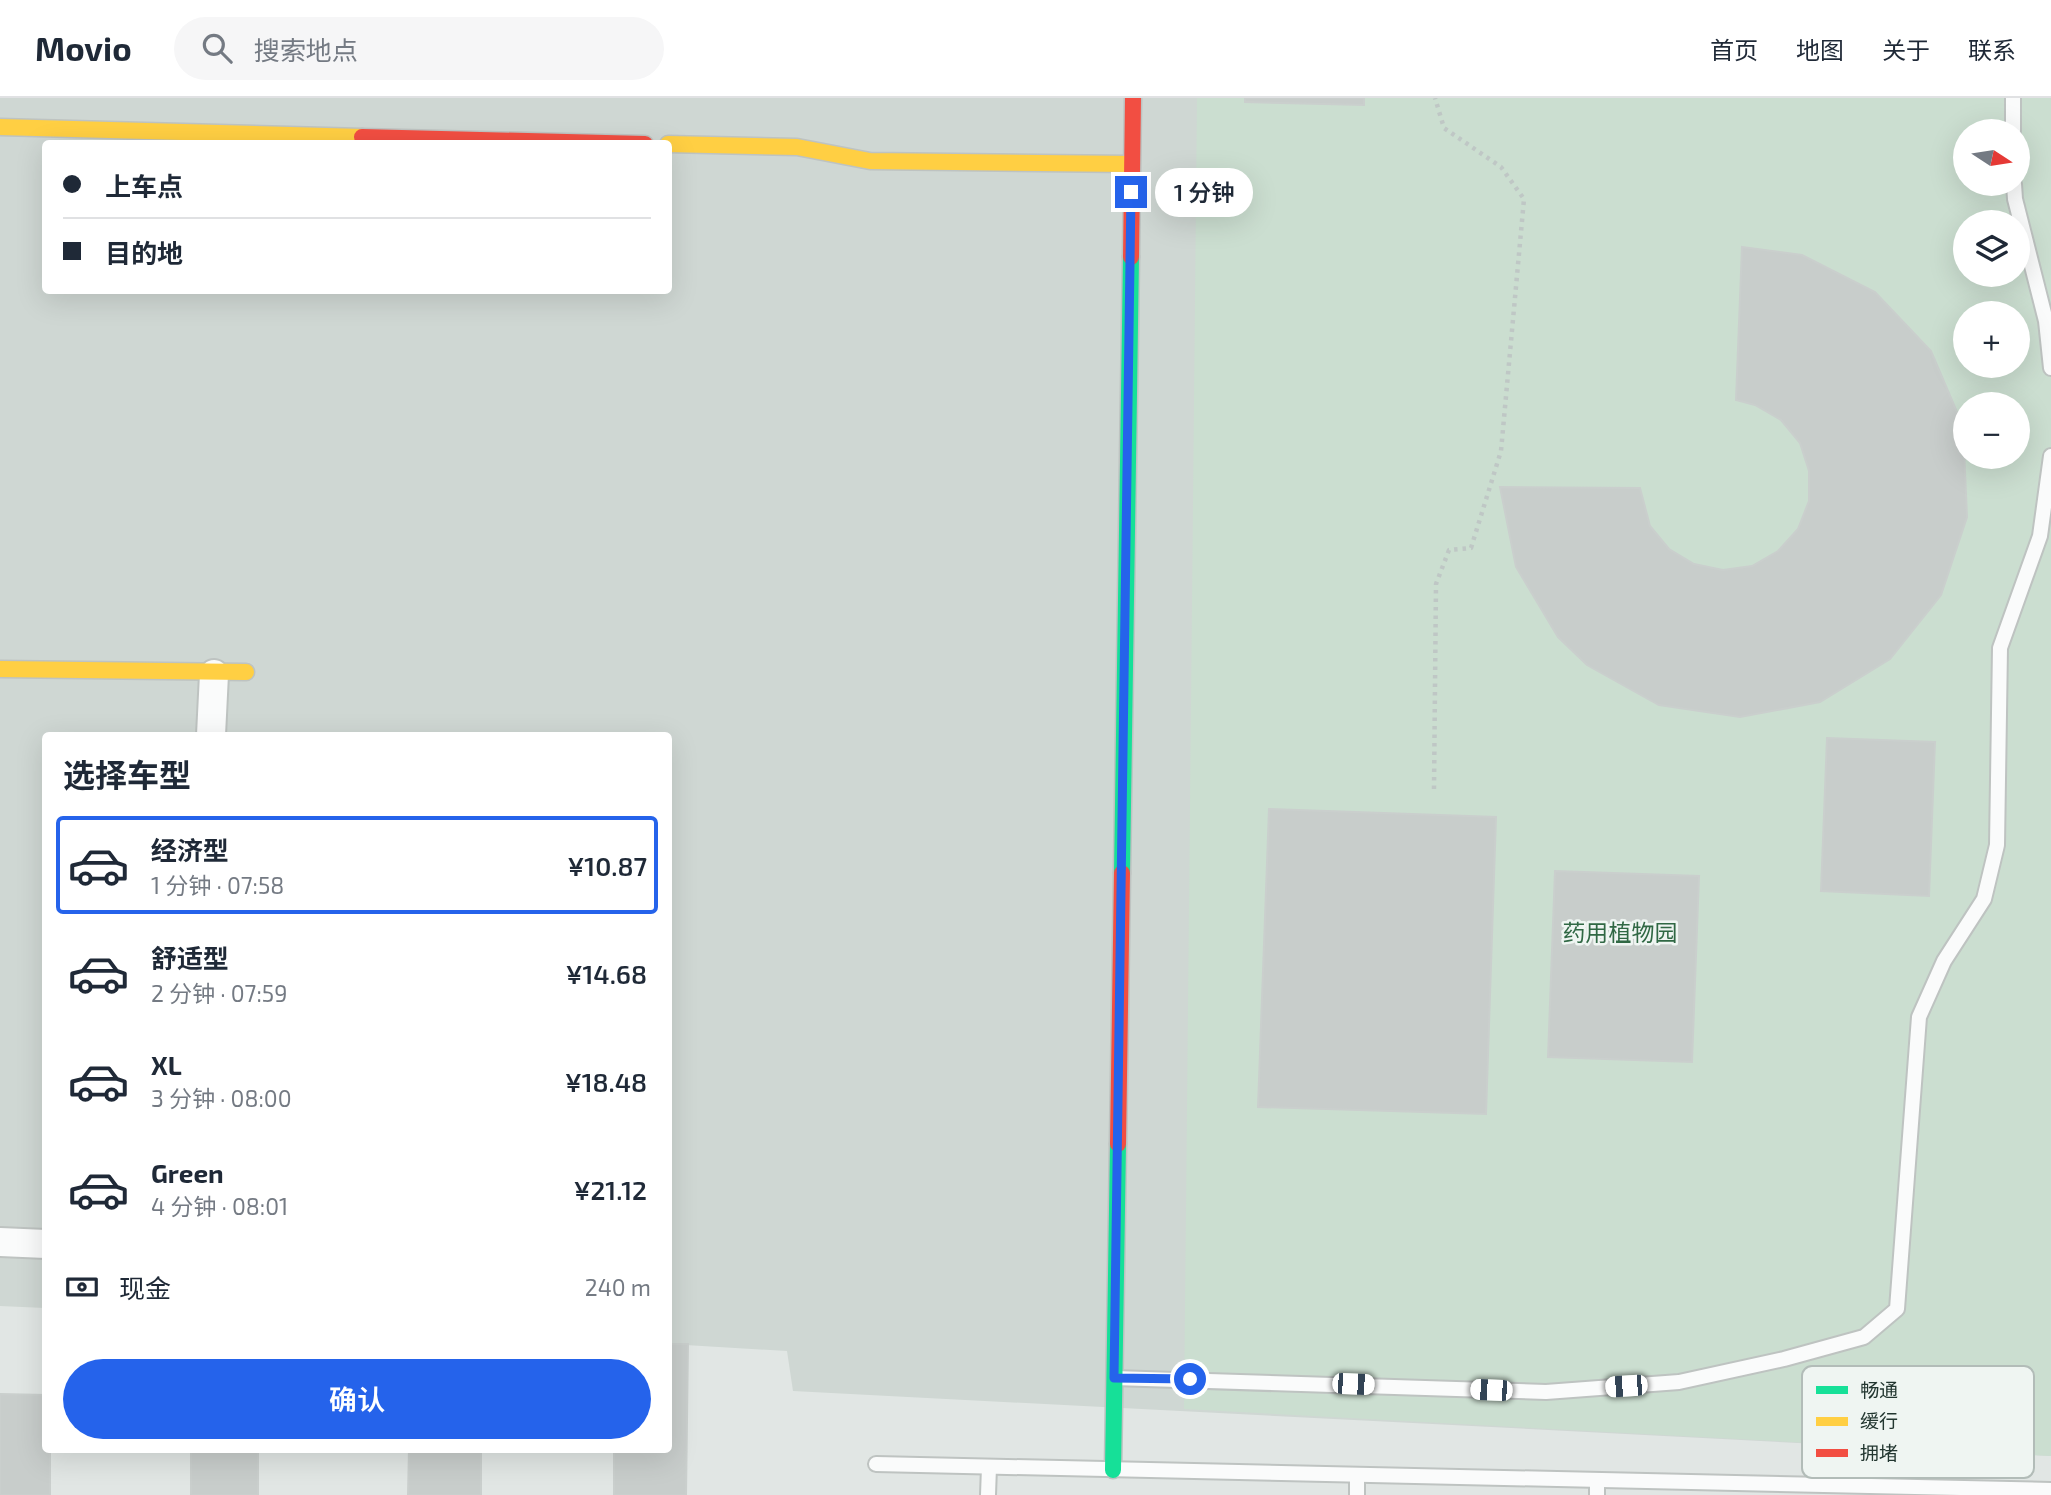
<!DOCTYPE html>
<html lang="zh">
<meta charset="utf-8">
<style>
body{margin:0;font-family:"Exo 2","Noto Sans SC",sans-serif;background:#f6f6f7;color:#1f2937;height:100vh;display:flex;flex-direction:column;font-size:26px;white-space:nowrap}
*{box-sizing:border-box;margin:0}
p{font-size:23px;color:#747a83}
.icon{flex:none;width:38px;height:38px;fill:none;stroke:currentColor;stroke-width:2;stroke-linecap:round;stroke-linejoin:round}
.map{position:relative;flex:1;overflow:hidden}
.panel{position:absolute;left:42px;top:634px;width:630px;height:721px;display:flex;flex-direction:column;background:#fff;border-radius:7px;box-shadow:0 7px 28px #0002}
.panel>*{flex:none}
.hud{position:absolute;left:42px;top:42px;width:630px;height:154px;border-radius:7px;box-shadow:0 7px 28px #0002;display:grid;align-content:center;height:154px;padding:0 21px;background:#fff}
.needle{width:46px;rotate:102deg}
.buttons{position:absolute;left:1953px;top:21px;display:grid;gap:14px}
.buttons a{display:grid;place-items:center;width:77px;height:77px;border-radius:50%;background:#fff;box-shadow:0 7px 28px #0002;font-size:35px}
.end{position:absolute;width:32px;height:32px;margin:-16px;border:9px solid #2563eb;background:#fff;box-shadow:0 0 0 4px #fff}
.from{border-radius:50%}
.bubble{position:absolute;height:49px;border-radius:24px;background:#fff;box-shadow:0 7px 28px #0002;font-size:23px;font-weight:600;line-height:49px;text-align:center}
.car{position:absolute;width:21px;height:42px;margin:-21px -10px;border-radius:9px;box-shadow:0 0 5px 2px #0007;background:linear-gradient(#fff 24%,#345 0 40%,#fff 0 76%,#345 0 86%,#fff 0)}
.hud b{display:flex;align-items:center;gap:24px;height:66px;font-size:26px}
.hud b+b{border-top:2px solid #e0e1e3}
.hud i{width:18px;height:18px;background:#1f2937}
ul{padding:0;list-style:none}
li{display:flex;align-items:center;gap:21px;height:98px;margin:0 14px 10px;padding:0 7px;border:4px solid transparent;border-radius:7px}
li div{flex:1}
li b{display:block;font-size:26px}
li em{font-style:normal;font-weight:600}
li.active{border-color:#2563eb}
li>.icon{width:63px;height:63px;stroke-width:1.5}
h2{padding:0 21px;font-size:32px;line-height:84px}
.pay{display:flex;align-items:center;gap:18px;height:77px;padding:0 21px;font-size:26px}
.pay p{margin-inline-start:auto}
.primary-button{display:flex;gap:14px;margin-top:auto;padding:14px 21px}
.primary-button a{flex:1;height:80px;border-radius:42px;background:#2563eb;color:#fff;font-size:28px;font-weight:600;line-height:80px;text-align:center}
header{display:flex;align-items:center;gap:42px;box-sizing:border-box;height:98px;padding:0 35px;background:#fff;border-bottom:2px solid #e0e1e3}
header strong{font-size:33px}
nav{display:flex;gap:38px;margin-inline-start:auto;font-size:24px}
.search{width:490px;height:63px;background:#f6f6f7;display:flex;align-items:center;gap:18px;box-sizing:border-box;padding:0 24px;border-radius:38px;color:#747a83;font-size:26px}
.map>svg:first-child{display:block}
.built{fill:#cfd7d3;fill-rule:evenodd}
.green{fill:#cbded0;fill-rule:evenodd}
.building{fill:#c8cdcb;stroke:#cacfcd;stroke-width:2}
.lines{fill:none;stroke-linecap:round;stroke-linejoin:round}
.lane-casing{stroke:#bec3c1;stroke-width:18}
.street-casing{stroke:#bec3c1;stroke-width:32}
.fast-casing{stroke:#bec3c1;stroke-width:19}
.slow-casing{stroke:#bec3c1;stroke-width:19}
.jam-casing{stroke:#bec3c1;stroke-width:19}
.path{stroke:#bfc7c5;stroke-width:4.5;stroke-dasharray:3.5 5;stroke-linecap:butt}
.lane{stroke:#fafbfb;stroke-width:14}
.street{stroke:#fafbfb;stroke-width:28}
.fast{stroke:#16e098;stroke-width:16}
.slow{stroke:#ffcf43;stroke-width:16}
.jam{stroke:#f24e42;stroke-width:16}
.route{stroke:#2563eb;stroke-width:9}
.labels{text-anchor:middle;stroke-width:5;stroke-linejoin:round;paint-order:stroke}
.park-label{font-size:23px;fill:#306844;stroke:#eff5f2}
.key{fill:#eff5f2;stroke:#b2bcb8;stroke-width:2}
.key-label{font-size:19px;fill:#223630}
</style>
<header>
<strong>Movio</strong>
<div class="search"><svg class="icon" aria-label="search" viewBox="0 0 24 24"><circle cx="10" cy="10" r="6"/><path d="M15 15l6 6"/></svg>搜索地点</div>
<nav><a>首页</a><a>地图</a><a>关于</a><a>联系</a></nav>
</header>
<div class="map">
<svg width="2051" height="1397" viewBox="0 0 2051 1397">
<rect width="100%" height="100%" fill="#e1e6e4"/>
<!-- built -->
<path class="built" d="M0,0H2051V1358L793,1293L787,1253L669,1246L668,637H46L45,1210L0,1208ZM1965,33H2018V86H1965ZM46,46H668V192H46ZM1965,124H2018V177H1965ZM1965,215H2018V268H1965ZM1965,306H2018V359H1965Z"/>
<!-- green -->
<path class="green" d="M1197,0H2051V1358L1184,1311ZM1965,33H2018V86H1965ZM1965,124H2018V177H1965ZM1965,215H2018V268H1965ZM1965,306H2018V359H1965Z"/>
<!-- building -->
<g class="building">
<polygon points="1245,0 1364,0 1364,7 1245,4"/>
<polygon points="1742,149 1802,157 1875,194 1931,253 1963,328 1967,419 1941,497 1890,561 1820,604 1740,619 1659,607 1587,567 1558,539 1516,469 1500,389 1640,390 1650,428 1669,451 1694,466 1723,472 1752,468 1778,453 1798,431 1809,403 1809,373 1800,345 1781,322 1755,307 1736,302"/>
<polygon points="1827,640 1935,644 1929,798 1821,793"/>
<polygon points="1269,711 1496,719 1486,1016 1258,1009"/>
<polygon points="1555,773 1699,778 1692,964 1548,959"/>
<polygon points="668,1246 688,1246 686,1397 614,1397 614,1351 668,1351"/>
<polygon points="0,1296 46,1297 46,1351 50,1351 50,1397 0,1397"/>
<rect x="191" y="1351" width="67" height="46"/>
<polygon points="409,1351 481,1351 481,1397 408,1397"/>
</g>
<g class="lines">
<defs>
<g id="lane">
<polyline points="2013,33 2013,0"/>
<polyline points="2014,86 2015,101 2046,223 2051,270"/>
<polyline points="1114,1280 1546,1294 1679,1284 1784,1261 1864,1239 1897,1211 1919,919 1944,863 1984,801 1997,747 2000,550 2040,438 2051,358"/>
<polyline points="876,1366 2051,1392"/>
<polyline points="988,1397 989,1369"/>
<polyline points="1357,1397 1357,1377"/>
<polyline points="1597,1397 1597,1382"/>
</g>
<g id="street">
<polyline points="211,637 214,576"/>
<polyline points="0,1144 46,1146"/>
</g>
<g id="fast">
<polyline points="1122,775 1131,159"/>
<polyline points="1113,1372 1118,1046"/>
</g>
<g id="slow">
<polyline points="0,29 362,39"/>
<polyline points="668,46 797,49 870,63 1131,66"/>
<polyline points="0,571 246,574"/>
</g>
<g id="jam">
<polyline points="362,39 645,46"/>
<polyline points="1131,159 1133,0"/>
<polyline points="1118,1046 1122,775"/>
</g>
</defs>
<!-- lane casing -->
<use href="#lane" class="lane-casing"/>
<!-- street casing -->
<use href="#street" class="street-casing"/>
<!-- fast casing -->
<use href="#fast" class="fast-casing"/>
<!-- slow casing -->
<use href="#slow" class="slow-casing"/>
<!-- jam casing -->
<use href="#jam" class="jam-casing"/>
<!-- path -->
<polyline class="path" points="1434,691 1436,486 1449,452 1471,450 1501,353 1524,101 1501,69 1444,30 1435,0"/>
<!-- lane -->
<use href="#lane" class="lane"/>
<!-- street -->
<use href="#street" class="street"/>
<!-- fast -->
<use href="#fast" class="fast"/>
<!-- slow -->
<use href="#slow" class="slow"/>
<!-- jam -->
<use href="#jam" class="jam"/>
</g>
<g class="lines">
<!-- route -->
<polyline class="route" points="1131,94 1114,1280 1190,1281"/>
</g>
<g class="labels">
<!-- park labels -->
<g class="park-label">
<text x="1620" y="843">药用植物园</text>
</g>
</g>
<!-- legend -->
<rect x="1802" y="1268" width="232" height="112" rx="10" class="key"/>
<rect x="1816" y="1288" width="32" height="8" fill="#16e098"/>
<rect x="1816" y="1319" width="32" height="9" fill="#ffcf43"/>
<rect x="1816" y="1351" width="32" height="8" fill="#f24e42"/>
<g class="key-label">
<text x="1860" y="1299">畅通</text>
<text x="1860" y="1330">缓行</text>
<text x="1860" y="1362">拥堵</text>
</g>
</svg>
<div class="buttons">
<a><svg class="needle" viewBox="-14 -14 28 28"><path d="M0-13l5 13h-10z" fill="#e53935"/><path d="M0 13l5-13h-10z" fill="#747a83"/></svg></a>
<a><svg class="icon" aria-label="layers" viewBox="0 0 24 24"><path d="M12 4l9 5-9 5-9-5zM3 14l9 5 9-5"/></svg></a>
<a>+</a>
<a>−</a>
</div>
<i class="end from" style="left:1190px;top:1281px"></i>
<i class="end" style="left:1131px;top:94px"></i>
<div class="bubble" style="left:1155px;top:70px;width:98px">1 分钟</div>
<i class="car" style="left:1353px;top:1286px;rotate:92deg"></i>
<i class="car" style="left:1626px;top:1288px;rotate:266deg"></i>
<i class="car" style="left:1491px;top:1292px;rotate:272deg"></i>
<div class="hud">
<b><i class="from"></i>上车点</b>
<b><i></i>目的地</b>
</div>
<section class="panel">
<h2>选择车型</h2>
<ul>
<li class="active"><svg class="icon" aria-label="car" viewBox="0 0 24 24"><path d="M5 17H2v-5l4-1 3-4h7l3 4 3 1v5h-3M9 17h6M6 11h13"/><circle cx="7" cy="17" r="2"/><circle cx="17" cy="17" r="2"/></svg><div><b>经济型</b><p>1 分钟 · 07:58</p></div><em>¥10.87</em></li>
<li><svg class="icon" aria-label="car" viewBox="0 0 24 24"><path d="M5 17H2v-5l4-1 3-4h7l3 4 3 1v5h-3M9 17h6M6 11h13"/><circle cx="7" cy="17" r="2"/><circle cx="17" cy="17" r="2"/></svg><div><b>舒适型</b><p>2 分钟 · 07:59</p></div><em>¥14.68</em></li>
<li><svg class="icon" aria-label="car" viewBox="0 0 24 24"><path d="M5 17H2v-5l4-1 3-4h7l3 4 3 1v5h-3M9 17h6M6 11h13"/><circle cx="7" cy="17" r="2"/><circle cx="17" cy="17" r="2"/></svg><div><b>XL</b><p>3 分钟 · 08:00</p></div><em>¥18.48</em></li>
<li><svg class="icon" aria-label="car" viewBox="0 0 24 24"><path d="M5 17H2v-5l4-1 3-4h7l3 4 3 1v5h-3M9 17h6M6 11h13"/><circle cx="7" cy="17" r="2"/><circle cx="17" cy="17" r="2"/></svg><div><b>Green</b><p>4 分钟 · 08:01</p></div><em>¥21.12</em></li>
</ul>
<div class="pay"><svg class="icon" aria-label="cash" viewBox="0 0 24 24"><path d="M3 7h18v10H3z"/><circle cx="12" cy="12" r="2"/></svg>现金<p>240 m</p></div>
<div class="primary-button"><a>确认</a></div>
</section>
</div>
